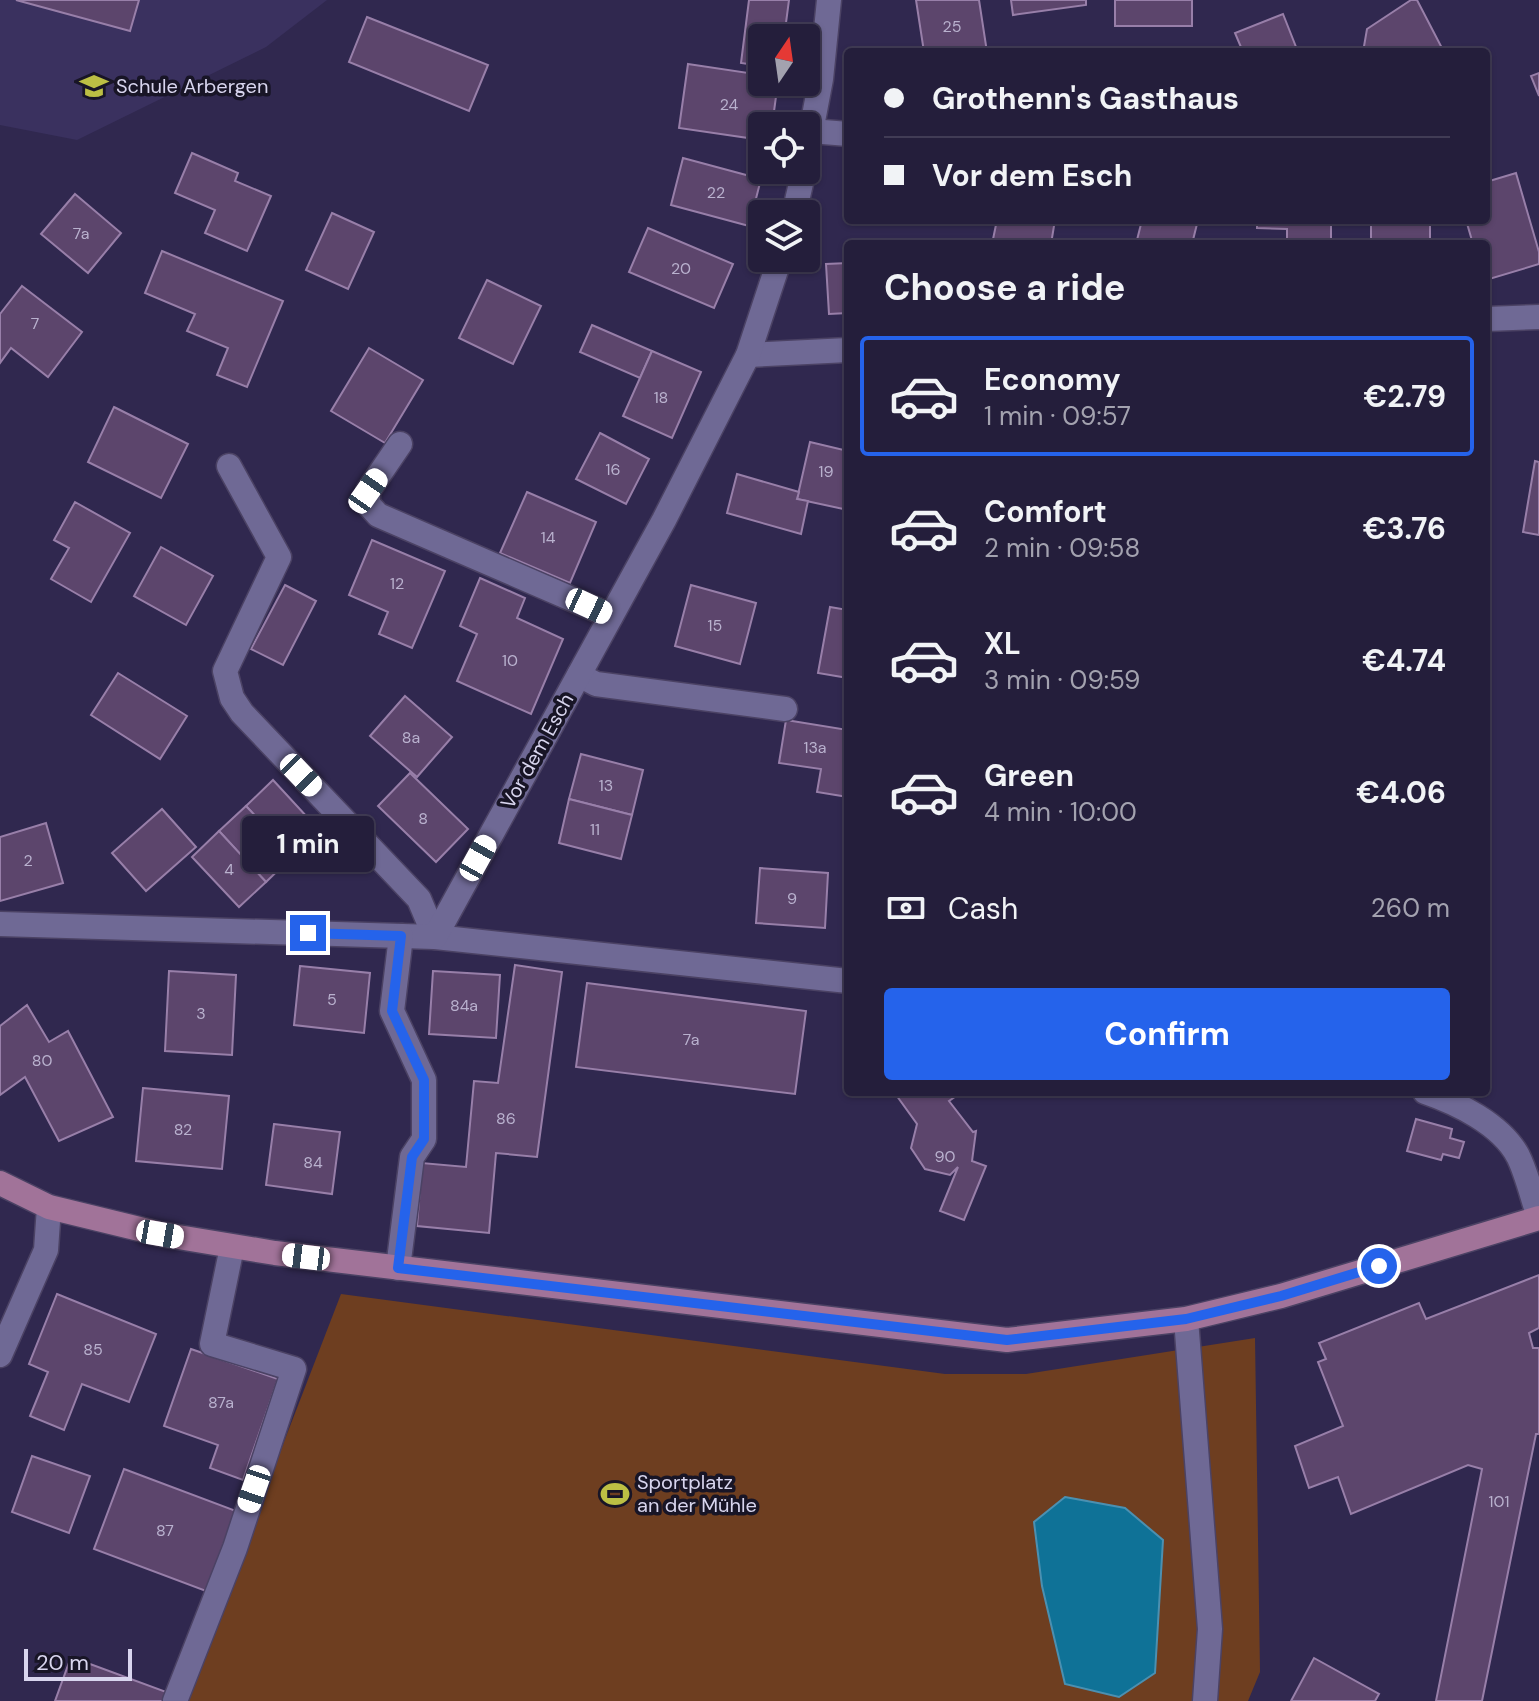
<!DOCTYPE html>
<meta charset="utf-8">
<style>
body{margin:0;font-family:"DM Sans",sans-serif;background:#302b46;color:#f1f3f6;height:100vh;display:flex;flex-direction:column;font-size:30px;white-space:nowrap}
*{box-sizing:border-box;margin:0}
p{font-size:26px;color:#a3a2af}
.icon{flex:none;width:44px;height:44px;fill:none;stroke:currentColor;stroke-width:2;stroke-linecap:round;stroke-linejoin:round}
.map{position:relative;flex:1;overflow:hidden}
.drawer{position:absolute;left:844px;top:240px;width:646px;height:856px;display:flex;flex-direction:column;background:#241e3b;border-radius:8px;box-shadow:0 2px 6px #0004,0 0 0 2px #413c55}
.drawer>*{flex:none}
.top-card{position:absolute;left:844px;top:48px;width:646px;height:176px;border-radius:8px;box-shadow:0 2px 6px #0004,0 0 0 2px #413c55;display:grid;align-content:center;height:176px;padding:0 40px;background:#241e3b}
.needle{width:52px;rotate:13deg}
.buttons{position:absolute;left:748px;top:24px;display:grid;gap:16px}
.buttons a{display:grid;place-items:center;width:72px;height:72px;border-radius:8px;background:#241e3b;box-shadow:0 2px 6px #0004,0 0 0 2px #413c55;font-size:40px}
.scale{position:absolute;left:24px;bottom:20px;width:108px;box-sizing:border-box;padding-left:8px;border:4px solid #d8d5ee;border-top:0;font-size:22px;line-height:28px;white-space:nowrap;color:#d8d5ee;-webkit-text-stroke:6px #181526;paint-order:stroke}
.end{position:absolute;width:36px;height:36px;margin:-18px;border:10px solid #2563eb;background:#fff;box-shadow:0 0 0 4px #fff}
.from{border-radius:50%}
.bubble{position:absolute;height:56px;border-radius:8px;background:#241e3b;box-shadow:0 2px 6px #0004,0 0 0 2px #413c55;font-size:26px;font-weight:700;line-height:56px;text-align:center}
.car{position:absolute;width:24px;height:48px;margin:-24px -12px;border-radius:10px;box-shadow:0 0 6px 2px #0007;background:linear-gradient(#fff 24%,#345 0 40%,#fff 0 76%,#345 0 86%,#fff 0)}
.top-card b{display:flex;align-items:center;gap:28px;height:76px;font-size:30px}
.top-card b+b{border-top:2px solid #413c55}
.top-card i{width:20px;height:20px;background:#f1f3f6}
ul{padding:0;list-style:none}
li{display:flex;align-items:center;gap:24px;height:120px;margin:0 16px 12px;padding:0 24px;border:4px solid transparent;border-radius:8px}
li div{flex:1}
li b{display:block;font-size:30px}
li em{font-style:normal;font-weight:700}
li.current{border-color:#2563eb}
li>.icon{width:72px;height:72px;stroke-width:1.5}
h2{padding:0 40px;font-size:36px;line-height:96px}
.pay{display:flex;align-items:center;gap:20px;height:88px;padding:0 40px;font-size:30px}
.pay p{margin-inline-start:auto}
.cta{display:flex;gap:16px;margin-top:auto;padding:16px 40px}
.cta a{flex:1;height:92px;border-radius:8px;background:#2563eb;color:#fff;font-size:32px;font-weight:700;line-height:92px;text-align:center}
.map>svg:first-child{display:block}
.built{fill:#3a315f}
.green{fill:#6e3e20;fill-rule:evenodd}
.water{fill:#0f7297;stroke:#4b90b1;stroke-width:2}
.building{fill:#5c456c;stroke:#987fa9;stroke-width:2}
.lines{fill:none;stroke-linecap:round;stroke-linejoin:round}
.minor-casing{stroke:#4b4264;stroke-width:27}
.major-casing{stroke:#4b4264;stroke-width:27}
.minor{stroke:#6f6995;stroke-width:24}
.major{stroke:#a17399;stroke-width:24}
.route{stroke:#2563eb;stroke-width:10}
.labels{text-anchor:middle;stroke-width:7;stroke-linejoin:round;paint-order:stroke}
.number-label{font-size:16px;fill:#b9b1ce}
.poi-label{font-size:20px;fill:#d8d5ee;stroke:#181526;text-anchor:start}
.street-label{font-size:20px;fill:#d8d5ee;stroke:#181526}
</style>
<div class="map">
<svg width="1539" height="1701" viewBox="0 0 1539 1701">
<rect width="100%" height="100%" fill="#30284f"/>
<!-- built -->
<polygon class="built" points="0,0 327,0 266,47 77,140 0,125"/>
<!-- green -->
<path class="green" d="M341,1294L945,1374H1026L1255,1338L1260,1672L1248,1701H184ZM1125,1508L1163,1541L1155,1673L1065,1684L1042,1586L1035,1523Z"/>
<!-- water -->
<polygon class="water" points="1065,1497 1125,1508 1163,1540 1155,1673 1119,1697 1065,1684 1042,1586 1034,1522"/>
<!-- building -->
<g class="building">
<polygon points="16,0 139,0 130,31"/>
<polygon points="749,0 789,0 784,38 762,38 762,66 741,63"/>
<polygon points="916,0 979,0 987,52 924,52"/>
<polygon points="1011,0 1086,0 1086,5 1013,15"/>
<rect x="1115" y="0" width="77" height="26"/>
<polygon points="1411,0 1417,0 1444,52 1363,52 1367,29"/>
<polygon points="1283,14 1298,52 1243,52 1235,33"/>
<polygon points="367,17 488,65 469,111 349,62"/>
<polygon points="688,64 762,75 762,82 778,82 772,126 762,126 762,140 679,128"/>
<polygon points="1539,73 1539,96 1531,76"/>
<polygon points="192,153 238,173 235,181 271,196 247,251 205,233 215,210 175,193"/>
<polygon points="683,158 761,179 749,226 671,205"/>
<polygon points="1516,173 1539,252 1539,264 1486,280 1486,244 1473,244 1466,220 1486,220 1486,182"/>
<polygon points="75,194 121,233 88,273 41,234"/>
<polygon points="332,213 374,232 348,289 306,270"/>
<polygon points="997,220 1055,220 1051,244 992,244"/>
<polygon points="1142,220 1198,220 1192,244 1136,244"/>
<polygon points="1257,220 1331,220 1331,244 1287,244 1287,229 1257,228"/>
<rect x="1371" y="220" width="59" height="24"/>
<polygon points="648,228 733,264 714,308 629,272"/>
<polygon points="162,251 283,301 247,387 217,375 228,348 187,331 195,314 145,293"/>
<polygon points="848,263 848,313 829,314 826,264"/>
<polygon points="487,280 541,306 513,364 459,338"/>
<polygon points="22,286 82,332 48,377 11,348 0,363 0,314"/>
<polygon points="592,325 652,351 640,378 580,352"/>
<polygon points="369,348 423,380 385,443 331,411"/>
<polygon points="652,351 701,372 672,438 623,416"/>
<polygon points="114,407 188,444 161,498 88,462"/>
<polygon points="600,433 649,459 626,504 576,479"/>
<polygon points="810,442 848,451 848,510 797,499"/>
<polygon points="1535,461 1539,462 1539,535 1523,532"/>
<polygon points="737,474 799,492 797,499 808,501 801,534 727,513"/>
<polygon points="527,492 596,522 570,583 500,553"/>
<polygon points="75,502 130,533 91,602 51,579 69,548 54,540"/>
<polygon points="372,540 445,571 412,648 379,634 388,612 349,595"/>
<polygon points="161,547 213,576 186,625 134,596"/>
<polygon points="480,578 525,598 517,618 563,639 531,714 457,681 477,634 460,626"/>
<polygon points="285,585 316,601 283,665 251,649"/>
<polygon points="691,585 756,603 740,664 675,646"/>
<polygon points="830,607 848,610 848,678 818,673"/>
<polygon points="118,673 187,716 160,759 91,715"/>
<polygon points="405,696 452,737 417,777 370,736"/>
<polygon points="786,720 848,730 848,797 817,792 821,769 779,763"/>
<polygon points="581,754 643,770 632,815 569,799"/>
<polygon points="410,773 468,829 436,862 378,806"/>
<polygon points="273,780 320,831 293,856 246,806"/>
<polygon points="569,799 632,815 621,859 559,843"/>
<polygon points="246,806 293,856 266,882 219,831"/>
<polygon points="162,809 196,847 146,891 112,853"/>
<polygon points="46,823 63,883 0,901 0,837"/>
<polygon points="219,831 266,882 239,907 192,857"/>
<polygon points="760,868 828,873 825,928 756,923"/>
<polygon points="515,965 562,972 537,1157 496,1153 489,1233 417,1226 422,1163 466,1167 474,1081 498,1083"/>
<polygon points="300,966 370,973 364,1033 294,1025"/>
<polygon points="169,971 236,975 232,1055 165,1051"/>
<polygon points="433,971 500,975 496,1038 429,1034"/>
<polygon points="587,983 806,1011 795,1094 576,1067"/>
<polygon points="27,1005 49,1042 68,1031 113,1117 59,1141 25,1077 0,1095 0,1026"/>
<polygon points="143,1088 229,1096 222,1169 136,1161"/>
<polygon points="894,1092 962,1092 949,1101 973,1132 976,1131 972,1161 986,1166 964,1220 940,1211 958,1167 950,1175 925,1169 911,1148 917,1124"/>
<polygon points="1416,1119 1452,1129 1450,1138 1464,1142 1459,1158 1443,1154 1441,1160 1407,1151"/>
<polygon points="274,1124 340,1132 332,1194 266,1185"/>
<polygon points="1539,1275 1539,1328 1529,1333 1533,1348 1539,1348 1539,1434 1536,1434 1482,1701 1436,1701 1482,1469 1468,1465 1351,1514 1338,1477 1309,1488 1295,1446 1343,1426 1318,1362 1326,1359 1319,1343 1419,1303 1426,1319"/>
<polygon points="57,1294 156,1334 129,1402 82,1384 64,1430 30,1416 48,1372 29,1364"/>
<polygon points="191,1349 278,1379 243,1480 210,1468 218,1445 164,1426"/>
<polygon points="32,1456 90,1476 69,1533 12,1512"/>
<polygon points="124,1469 236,1511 206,1591 94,1549"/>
<polygon points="71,1657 169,1693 166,1701 55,1701"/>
<polygon points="1314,1658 1379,1694 1375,1701 1291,1701"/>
</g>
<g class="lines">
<defs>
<g id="minor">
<polyline points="811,131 848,134"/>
<polyline points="806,158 821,79 829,0"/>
<polyline points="794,214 804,170"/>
<polyline points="1486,319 1539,317"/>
<polyline points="748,355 848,350"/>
<polyline points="400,444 368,491 368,504 378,515 611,616"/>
<polyline points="229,466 279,557 225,671 232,698 242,713 419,899 435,937 848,981"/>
<polyline points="579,675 596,684 785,709"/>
<polyline points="0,924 435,937 664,520 748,355 780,258"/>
<path d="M1425,1092C1457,1103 1501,1124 1518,1156C1527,1174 1532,1197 1539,1217"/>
<polyline points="398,1268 412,1157 424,1139 424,1080 392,1011 401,936"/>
<polyline points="1186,1319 1210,1629 1205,1701"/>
<polyline points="0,1355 46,1250 49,1207"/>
<polyline points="175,1701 235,1548 294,1369 212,1344 232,1247"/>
</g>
<polyline id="major" points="0,1183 49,1207 160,1234 275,1253 1007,1340 1186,1319 1281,1296 1539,1218"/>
</defs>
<!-- minor casing -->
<use href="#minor" class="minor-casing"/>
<!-- major casing -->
<use href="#major" class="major-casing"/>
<!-- minor -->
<use href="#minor" class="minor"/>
<!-- major -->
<use href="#major" class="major"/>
</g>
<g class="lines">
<!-- route -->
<polyline class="route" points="308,933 401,936 392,1011 424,1080 424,1139 412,1157 398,1268 1007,1340 1186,1319 1281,1296 1379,1266"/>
</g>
<!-- icons -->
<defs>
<symbol id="school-bare" viewBox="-9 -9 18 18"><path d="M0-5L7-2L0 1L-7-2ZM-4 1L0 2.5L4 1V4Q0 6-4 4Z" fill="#bcbf44" stroke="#181526" stroke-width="2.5" paint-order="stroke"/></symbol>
<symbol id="stadium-bare" viewBox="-9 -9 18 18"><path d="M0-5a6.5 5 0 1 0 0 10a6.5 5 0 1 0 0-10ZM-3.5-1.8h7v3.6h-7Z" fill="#bcbf44" stroke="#181526" stroke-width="2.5" paint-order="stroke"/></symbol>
</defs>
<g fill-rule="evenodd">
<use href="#school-bare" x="74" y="66" width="40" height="40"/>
<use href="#stadium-bare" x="595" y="1474" width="40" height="40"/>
</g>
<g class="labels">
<!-- number labels -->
<g class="number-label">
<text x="952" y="32">25</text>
<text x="729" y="110">24</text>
<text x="716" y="198">22</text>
<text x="81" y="239">7a</text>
<text x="681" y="274">20</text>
<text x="35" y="329">7</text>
<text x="661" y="403">18</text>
<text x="613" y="475">16</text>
<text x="826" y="477">19</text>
<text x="548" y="543">14</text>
<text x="397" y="589">12</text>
<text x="715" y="631">15</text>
<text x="510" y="666">10</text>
<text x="411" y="743">8a</text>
<text x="815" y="753">13a</text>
<text x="606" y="791">13</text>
<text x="423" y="824">8</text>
<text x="595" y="835">11</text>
<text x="28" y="866">2</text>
<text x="229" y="875">4</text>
<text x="792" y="904">9</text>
<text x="332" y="1005">5</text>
<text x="464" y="1011">84a</text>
<text x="201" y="1019">3</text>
<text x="691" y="1045">7a</text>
<text x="42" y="1066">80</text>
<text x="506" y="1124">86</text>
<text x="183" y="1135">82</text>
<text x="945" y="1162">90</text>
<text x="313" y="1168">84</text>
<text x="93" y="1355">85</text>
<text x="221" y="1408">87a</text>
<text x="1499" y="1507">101</text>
<text x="165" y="1536">87</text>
</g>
<!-- poi labels -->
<g class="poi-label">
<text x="116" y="93">Schule Arbergen</text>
<text x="637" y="1489">Sportplatz<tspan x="637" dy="23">an der Mühle</tspan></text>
</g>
<!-- street labels -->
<g class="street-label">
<text transform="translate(537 751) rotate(-61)" y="7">Vor dem Esch</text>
</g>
</g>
</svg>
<div class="buttons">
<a><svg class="needle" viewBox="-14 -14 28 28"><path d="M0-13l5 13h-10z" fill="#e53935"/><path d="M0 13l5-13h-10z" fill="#a3a2af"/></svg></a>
<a><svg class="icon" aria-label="locate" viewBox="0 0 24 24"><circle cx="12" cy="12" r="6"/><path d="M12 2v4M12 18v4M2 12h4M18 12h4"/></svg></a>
<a><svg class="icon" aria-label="layers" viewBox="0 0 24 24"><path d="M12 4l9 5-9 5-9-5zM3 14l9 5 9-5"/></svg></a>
</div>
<div class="scale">20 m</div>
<i class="end from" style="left:1379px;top:1266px"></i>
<i class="end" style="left:308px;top:933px"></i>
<div class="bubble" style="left:242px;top:816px;width:132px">1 min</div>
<i class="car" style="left:368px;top:491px;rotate:35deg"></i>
<i class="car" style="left:589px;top:606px;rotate:115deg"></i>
<i class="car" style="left:301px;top:775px;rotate:136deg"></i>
<i class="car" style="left:478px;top:858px;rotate:29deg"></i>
<i class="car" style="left:160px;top:1234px;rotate:100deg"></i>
<i class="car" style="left:306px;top:1257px;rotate:277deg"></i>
<i class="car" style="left:254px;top:1489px;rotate:199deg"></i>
<div class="top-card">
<b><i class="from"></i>Grothenn's Gasthaus</b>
<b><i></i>Vor dem Esch</b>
</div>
<section class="drawer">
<h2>Choose a ride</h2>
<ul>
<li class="current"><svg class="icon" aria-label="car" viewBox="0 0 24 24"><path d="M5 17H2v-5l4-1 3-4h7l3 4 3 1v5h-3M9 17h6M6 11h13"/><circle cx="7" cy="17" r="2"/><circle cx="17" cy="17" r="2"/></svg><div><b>Economy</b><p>1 min · 09:57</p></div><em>€2.79</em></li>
<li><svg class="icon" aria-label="car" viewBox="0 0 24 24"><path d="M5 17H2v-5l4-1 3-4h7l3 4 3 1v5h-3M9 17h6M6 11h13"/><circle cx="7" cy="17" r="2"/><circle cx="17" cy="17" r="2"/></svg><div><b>Comfort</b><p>2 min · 09:58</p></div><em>€3.76</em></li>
<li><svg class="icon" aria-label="car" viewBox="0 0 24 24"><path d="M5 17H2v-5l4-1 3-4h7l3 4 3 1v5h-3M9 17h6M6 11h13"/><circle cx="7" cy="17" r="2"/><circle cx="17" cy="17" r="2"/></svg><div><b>XL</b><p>3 min · 09:59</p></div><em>€4.74</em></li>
<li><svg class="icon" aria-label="car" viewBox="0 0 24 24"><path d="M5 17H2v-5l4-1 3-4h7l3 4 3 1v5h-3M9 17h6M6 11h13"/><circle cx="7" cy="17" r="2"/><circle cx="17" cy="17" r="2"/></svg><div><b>Green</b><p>4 min · 10:00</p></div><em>€4.06</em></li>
</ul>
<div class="pay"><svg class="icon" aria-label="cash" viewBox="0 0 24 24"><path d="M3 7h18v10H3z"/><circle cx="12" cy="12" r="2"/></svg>Cash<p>260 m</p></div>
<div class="cta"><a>Confirm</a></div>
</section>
</div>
